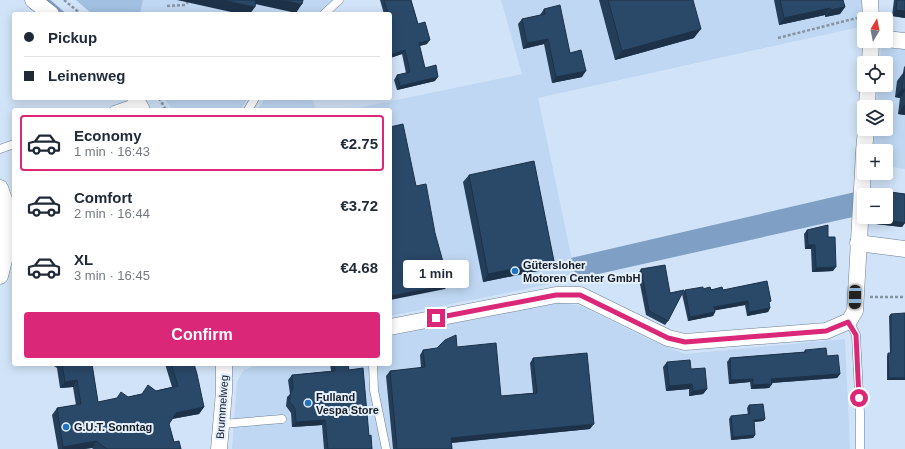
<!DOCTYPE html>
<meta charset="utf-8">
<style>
body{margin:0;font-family:Helvetica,sans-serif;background:#f2f2f3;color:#1f2937;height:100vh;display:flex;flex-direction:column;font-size:15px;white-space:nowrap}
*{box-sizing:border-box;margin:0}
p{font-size:13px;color:#747a83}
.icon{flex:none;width:22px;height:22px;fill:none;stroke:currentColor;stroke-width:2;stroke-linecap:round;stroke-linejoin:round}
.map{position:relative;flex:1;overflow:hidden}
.drawer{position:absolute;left:12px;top:108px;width:380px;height:258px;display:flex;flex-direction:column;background:#fff;border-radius:4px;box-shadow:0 2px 10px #0003}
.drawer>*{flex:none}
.hud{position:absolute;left:12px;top:12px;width:380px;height:88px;border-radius:4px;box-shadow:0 2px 10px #0003;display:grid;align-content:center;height:88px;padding:0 12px;background:#fff}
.needle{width:26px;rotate:10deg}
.fabs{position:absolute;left:857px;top:12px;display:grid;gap:8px}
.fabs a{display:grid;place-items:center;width:36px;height:36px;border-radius:4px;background:#fff;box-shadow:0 2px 10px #0003;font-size:20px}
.end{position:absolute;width:18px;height:18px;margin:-9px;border:5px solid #db2777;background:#fff;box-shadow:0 0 0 2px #fff}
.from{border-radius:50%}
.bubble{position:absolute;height:28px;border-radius:4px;background:#fff;box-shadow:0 2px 10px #0003;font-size:13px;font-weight:700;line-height:28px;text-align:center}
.car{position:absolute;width:12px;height:24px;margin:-12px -6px;border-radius:5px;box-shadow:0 0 3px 1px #0007;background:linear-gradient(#222 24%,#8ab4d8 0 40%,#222 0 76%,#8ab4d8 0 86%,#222 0)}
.hud b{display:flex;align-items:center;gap:14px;height:38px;font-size:15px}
.hud b+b{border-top:1px solid #e0e1e3}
.hud i{width:10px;height:10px;background:#1f2937}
ul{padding:7px 0 0;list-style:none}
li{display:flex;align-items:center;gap:12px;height:56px;margin:0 8px 6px;padding:0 4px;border:2px solid transparent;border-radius:4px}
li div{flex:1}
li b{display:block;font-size:15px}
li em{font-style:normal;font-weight:700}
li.current{border-color:#db2777}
li>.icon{width:36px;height:36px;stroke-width:1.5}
.action{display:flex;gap:8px;margin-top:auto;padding:8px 12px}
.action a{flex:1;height:46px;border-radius:4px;background:#db2777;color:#fff;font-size:16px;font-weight:700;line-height:46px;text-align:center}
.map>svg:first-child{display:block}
.built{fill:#bfd7f2}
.green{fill:#a1bfe0}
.forest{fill:#7fa0c4}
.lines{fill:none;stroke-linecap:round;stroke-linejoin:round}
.stream{stroke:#7e9ec3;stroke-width:4.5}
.lane-casing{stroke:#6e7f92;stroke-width:9}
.street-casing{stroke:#6e7f92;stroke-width:17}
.path{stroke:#8693a3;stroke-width:2.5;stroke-dasharray:3 2;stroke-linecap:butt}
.lane{stroke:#fff;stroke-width:8}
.street{stroke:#fff;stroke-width:16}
.wall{fill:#243e59}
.shaded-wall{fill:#1d3249}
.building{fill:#2a4868;stroke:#1d3249}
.route{stroke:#db2777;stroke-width:5}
.poi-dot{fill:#1f73c1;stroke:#e4f0fd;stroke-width:1.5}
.labels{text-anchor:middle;stroke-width:4;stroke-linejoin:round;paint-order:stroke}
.poi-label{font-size:11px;font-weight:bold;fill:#151b23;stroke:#e4f0fd;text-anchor:start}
.street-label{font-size:11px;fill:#151b23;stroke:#e4f0fd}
</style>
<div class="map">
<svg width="905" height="449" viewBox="0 0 905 449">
<rect width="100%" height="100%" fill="#d1e3f8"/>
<!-- built -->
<g class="built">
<polygon points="143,0 335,0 320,14 140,14"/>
<polygon points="501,0 864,0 864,26 538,98 576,279 390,316 390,110 348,110 522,74"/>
<polygon points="881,45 905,48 905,169 886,166 886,151 873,151 875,129 886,129 886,107 876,107 878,85 886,85 886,63 880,63"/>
<polygon points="164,98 248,98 240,110 173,110"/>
<polygon points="265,98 312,98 316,110 258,110"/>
<polygon points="556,302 581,306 650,340 685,354 845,339 850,449 232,449 237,382 243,371 255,365 390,364 390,336"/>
</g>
<!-- green -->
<polygon class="green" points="76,0 143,0 140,14 92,14"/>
<!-- forest -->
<polygon class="forest" points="855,192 853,217 576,279 571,258"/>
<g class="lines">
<!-- stream -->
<polyline class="stream" points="47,0 63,14"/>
<defs>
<g id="lane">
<polyline points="324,14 339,0"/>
<polyline points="114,110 137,102"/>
<polyline points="248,110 255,98"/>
<polyline points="0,149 14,144"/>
<polyline points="849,321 856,335 860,413 860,449"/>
<polyline points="373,364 374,390 386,449"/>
<polyline points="222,424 282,419"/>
</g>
<g id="street">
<polyline points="33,0 51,14"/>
<polyline points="870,0 871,19"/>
<polyline points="886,39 905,41"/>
<polyline points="870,63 871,41"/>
<polyline points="135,98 142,110"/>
<polyline points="867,107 868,85"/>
<polyline points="864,151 866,129"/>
<polyline points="0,188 6,205 8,244 0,276"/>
<polyline points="858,243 905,249"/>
<polyline points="390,327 556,295 580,295 668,338 685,342 826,331 849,321 855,311 864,153"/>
<polyline points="219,449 224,392 224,364"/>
</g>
</defs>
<!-- lane casing -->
<use href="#lane" class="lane-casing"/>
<!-- street casing -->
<use href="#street" class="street-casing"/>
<!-- path -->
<g class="path">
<polyline points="64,0 81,14"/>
<polyline points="167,6 185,5 188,2"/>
<polyline points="778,38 857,18"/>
<polyline points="159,98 166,110"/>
<polyline points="870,297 905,297"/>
</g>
<!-- lane -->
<use href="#lane" class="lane"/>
<!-- street -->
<use href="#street" class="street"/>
</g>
<!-- wall -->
<g class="wall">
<polygon points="380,0 411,0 418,24 427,44 419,46 425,68 435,81 397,90 394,80 397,75 406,73 402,54 390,58 390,14 384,14"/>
<polygon points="599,0 693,0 694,38 615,60"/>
<polygon points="774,0 843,0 845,7 840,14 825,17 825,15 779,25"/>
<polygon points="894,0 905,0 905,18 892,16"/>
<polygon points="544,9 570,53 582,77 552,83 544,44 523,49 518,24 522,19 540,15"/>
<polygon points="905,66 905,115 898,114 900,98 895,97 897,81 903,73 904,67"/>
<polygon points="469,175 548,269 483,282 463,182"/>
<polygon points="883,191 905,194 905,222 902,227 876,224 877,217 886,217 886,195 880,195"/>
<polygon points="807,230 828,237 833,271 812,272 811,249 805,249 804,234"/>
<polygon points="641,269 668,321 665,325 646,315 638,274"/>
<polygon points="703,289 723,290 769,304 770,308 768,312 747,316 745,305 715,310 715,312 713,316 688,321 682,294 685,290"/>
<polygon points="891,314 905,380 887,380 887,356 888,353 890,353 889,316"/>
<polygon points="457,347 501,396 533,393 530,363 533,358 590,429 452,443 452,449 393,449 386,376 390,371 421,368 420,355 423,350"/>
<polygon points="805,350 827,356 840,374 837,378 772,383 772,384 769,388 751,389 750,382 729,384 727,362 730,358 804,352"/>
<polygon points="667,362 691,369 707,389 703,394 689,396 689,389 666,391 663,367"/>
<polygon points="54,364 92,364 98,402 128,397 172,387 165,364 194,364 204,407 199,414 172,419 169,424 174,442 181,449 93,449 92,448 84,449 58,449 52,415 57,408 76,405 73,387 60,388 57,368 54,366"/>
<polygon points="330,364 348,364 349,370 369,436 372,449 324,449 322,425 292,427 291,413 286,406 287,397 290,394 288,380 292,375 331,371"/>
<polygon points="749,405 765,419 763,421 754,422 755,435 753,438 731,440 729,419 731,416 748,415 747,408"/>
</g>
<!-- shaded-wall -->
<g class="shaded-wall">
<polygon points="177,0 223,0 255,7 250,14 240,14"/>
<polygon points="253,0 282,0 302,4 296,13 251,3"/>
<polygon points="845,7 840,14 825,17 830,10"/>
<polygon points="830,8 825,15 779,25 784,18"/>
<polygon points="896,10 905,11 905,18 892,16"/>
<polygon points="701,29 694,38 615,60 622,51"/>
<polygon points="548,39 544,44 523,49 527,43"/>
<polygon points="430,40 427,44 416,47 419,43"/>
<polygon points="405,50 402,54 390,58 390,55"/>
<polygon points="586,71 582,77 552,83 556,77"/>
<polygon points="438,77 435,81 397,90 400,86"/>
<polygon points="902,89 905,89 905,91 900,98 895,97"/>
<polygon points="904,105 905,105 905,115 898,114"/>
<polygon points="879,219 905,223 902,227 876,224"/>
<polygon points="808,245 815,245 811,249 805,249"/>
<polygon points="554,261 548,269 483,282 488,274"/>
<polygon points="836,267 833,271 812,272 816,268"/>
<polygon points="448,285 445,289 390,300 390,296"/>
<polygon points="748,301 745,305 712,311 714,307"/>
<polygon points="770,308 768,312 747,316 749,312"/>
<polygon points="715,312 713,316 688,321 690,317"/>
<polygon points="840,374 837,378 769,383 771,379"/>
<polygon points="889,378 905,378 905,380 887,380"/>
<polygon points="753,379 750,382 729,384 731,380"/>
<polygon points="77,380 73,387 60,388 65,382"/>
<polygon points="692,384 689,389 666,391 669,386"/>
<polygon points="772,384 769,388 751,389 753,385"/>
<polygon points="707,389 703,394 689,396 693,391"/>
<polygon points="204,407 199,414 171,419 176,413"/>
<polygon points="765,419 763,421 752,422 754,420"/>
<polygon points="325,420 322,425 292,427 296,422"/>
<polygon points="594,424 590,429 448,443 451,438"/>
<polygon points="755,435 753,438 731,440 733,437"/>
<polygon points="96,441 92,448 84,449 62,449 63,447"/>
</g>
<!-- building -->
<g class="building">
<polygon points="223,0 256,0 255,7"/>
<polygon points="282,0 303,0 302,4"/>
<polygon points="384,0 411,0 418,24 425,22 430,40 419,43 425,68 436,65 438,77 400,86 397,75 410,72 405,50 390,55 390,30 392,30 390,22 390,14 388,14"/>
<polygon points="608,0 693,0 701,29 622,51"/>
<polygon points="780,0 843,0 845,7 830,10 830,8 784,18"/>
<polygon points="897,0 905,0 905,11 896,10"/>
<polygon points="560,5 570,53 581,50 586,71 556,77 548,39 527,43 522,19 545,14 544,9"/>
<polygon points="904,72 905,72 905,89 902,89"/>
<polygon points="403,124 416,186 426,184 435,233 445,269 448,285 390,296 390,127"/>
<polygon points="534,161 554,261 488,274 469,175"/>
<polygon points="883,191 905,194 905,223 879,219 879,217 886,217 886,195 882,195"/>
<polygon points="828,225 828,237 835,237 836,267 816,268 815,245 808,245 807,230"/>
<polygon points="665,265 670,293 684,290 668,321 649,311 641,269"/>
<polygon points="767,281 771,301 769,302 770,308 749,312 748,301 714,307 715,312 690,317 685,290 703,287 703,289 710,287 711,290 722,287 723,290"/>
<polygon points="905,313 905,378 889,378 888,353 891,353 891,314"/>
<polygon points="456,335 457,347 496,343 501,396 537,393 533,358 587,353 594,424 451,438 452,449 397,449 390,371 425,367 423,350 437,348 445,340"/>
<polygon points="826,348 827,356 838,355 840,374 771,379 772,384 753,385 753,379 731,380 730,358 806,352 805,350"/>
<polygon points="690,360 691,369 705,368 707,389 693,391 692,384 669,386 667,362"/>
<polygon points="62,364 92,364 98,402 117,398 121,392 128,397 142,394 148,385 156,391 178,386 171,364 194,364 197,374 204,407 176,413 169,424 174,442 179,441 181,449 107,449 96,441 63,447 57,408 81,404 77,380 65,382"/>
<polygon points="334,364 348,364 349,370 363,368 369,436 371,435 372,449 328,449 325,420 296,422 295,408 289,401 291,392 293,389 292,375 335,371"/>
<polygon points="763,404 765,419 754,420 755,435 733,437 731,416 750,414 749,405"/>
</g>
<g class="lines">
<!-- route -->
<polyline class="route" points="436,318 556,295 580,295 668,338 685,342 826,331 848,322 856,335 859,398"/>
</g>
<!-- markers -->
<g class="poi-dot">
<circle cx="515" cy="271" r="4"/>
<circle cx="308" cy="403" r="4"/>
<circle cx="66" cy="427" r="4"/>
</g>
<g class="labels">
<!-- poi labels -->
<g class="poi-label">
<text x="523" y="269">Gütersloher<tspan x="523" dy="13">Motoren Center GmbH</tspan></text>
<text x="316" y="401">Fulland<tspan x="316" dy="13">Vespa Store</tspan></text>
<text x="74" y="431">G.U.T. Sonntag</text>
</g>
<!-- street labels -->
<g class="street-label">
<text transform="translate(222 407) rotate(-86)" y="4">Brummelweg</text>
</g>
</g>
</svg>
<div class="fabs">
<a><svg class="needle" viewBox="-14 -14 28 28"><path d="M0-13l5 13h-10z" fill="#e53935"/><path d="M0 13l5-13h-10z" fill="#747a83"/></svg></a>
<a><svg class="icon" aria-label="locate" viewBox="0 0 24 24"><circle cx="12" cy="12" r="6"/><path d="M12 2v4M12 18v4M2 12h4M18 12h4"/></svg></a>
<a><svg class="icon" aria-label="layers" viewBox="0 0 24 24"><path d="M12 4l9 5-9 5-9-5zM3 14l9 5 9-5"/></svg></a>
<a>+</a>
<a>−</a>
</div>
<i class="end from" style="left:859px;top:398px"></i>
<i class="end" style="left:436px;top:318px"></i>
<div class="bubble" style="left:403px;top:260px;width:66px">1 min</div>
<i class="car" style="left:855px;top:297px;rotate:181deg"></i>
<div class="hud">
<b><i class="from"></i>Pickup</b>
<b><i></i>Leinenweg</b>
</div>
<section class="drawer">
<ul>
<li class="current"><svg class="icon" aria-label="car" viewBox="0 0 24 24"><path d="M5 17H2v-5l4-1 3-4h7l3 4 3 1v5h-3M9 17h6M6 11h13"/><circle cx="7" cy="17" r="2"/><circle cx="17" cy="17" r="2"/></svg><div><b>Economy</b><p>1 min · 16:43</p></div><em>€2.75</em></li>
<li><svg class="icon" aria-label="car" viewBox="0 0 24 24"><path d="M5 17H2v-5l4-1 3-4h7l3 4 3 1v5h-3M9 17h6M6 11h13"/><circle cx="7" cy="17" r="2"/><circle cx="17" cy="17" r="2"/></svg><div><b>Comfort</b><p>2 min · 16:44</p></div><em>€3.72</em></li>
<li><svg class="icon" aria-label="car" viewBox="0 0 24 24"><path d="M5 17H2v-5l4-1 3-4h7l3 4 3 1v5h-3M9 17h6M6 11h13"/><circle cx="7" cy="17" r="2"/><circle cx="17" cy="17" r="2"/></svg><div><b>XL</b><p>3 min · 16:45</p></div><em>€4.68</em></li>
</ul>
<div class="action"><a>Confirm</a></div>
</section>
</div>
